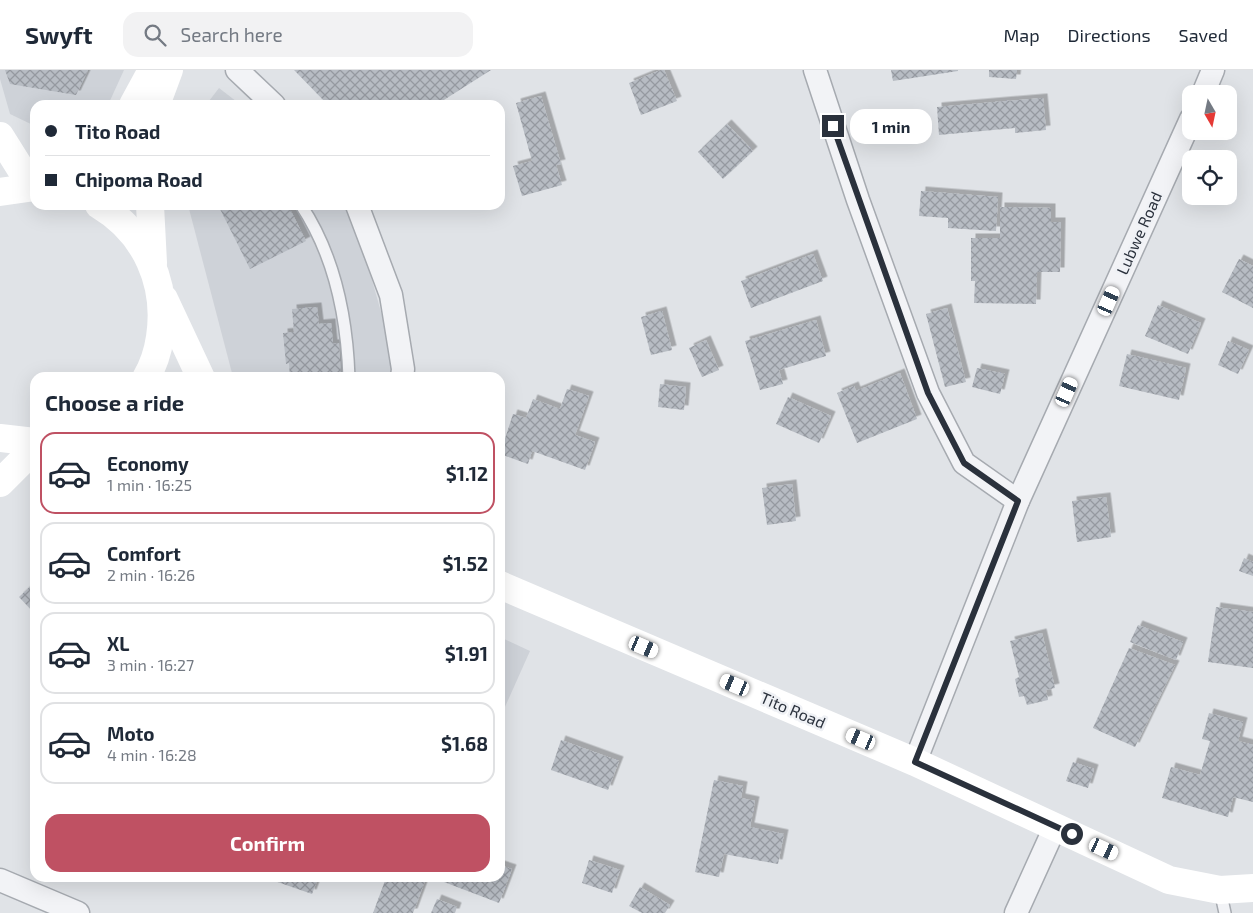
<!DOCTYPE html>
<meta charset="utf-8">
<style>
body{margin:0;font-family:"Exo 2",sans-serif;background:#f2f2f3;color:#1f2937;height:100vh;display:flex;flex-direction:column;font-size:19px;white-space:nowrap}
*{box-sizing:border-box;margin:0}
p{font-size:16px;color:#747a83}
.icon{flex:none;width:28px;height:28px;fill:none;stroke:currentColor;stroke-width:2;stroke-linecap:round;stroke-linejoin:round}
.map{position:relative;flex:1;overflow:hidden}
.sheet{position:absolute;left:30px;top:302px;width:475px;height:510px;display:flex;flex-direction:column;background:#fff;border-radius:15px;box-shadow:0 5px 20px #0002}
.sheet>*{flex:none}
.top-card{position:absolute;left:30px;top:30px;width:475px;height:110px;border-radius:15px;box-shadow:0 5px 20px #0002;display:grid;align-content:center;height:110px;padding:0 15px;background:#fff}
.needle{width:32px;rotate:171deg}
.fabs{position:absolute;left:1182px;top:15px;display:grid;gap:10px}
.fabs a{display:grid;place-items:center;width:55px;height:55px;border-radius:10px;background:#fff;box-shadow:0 5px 20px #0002;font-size:25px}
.end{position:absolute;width:22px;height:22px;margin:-11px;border:6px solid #2a313c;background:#fff;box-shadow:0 0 0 2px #fff}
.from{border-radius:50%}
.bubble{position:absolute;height:35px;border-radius:15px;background:#fff;box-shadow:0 5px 20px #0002;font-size:16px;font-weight:700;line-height:35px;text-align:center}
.car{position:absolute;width:15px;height:30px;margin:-15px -8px;border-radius:6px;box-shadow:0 0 4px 1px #0007;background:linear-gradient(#fff 24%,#345 0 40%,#fff 0 76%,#345 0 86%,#fff 0)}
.top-card b{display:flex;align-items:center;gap:18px;height:48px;font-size:19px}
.top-card b+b{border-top:1px solid #e0e1e3}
.top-card i{width:12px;height:12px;background:#1f2937}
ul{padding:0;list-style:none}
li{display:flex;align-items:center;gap:15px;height:82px;margin:0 10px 8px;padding:0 5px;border:2px solid #e0e1e3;border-radius:15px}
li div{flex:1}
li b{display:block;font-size:19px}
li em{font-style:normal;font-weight:700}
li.on{border-color:#bf5163}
li>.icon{width:45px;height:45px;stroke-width:1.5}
h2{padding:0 15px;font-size:22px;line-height:60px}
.action{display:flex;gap:10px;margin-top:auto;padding:10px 15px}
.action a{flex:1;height:58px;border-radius:15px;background:#bf5163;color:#fff;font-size:20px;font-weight:700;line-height:58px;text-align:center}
header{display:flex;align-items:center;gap:30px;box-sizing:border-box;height:70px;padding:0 25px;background:#fff;border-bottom:1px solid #e0e1e3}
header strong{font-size:24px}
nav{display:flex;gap:28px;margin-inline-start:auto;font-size:18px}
.search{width:350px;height:45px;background:#f2f2f3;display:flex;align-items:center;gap:12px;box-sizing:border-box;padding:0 18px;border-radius:15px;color:#747a83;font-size:19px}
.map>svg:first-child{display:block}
.built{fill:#ced2d8}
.building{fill:url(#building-cross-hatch);filter:url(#shadow)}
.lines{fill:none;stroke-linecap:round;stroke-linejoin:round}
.service-casing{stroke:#a6aab0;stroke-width:14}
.minor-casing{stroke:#a6aab0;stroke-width:25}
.service{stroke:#f2f3f6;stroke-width:11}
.minor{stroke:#f2f3f6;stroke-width:22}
.secondary{stroke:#fff;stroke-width:28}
.route{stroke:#2a313c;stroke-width:6}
.labels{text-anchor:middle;stroke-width:5;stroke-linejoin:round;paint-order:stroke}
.street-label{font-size:16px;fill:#2a313c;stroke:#eff1f5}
</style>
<header>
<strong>Swyft</strong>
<div class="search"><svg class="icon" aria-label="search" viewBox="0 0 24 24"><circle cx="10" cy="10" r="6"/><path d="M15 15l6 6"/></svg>Search here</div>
<nav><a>Map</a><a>Directions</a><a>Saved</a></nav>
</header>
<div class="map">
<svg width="1253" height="843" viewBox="0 0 1253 843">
<defs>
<pattern id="building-cross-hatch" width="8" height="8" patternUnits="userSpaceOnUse" patternTransform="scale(1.25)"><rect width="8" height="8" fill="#b7bcc3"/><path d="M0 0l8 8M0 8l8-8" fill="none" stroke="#9599a0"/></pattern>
<filter id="shadow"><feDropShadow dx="4.5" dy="-4.5" stdDeviation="0" flood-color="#0004"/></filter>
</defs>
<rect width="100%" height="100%" fill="#e0e3e7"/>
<!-- built -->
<g class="built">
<polygon points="0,0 124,0 108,35 35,35 35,56 10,44 0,9"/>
<polygon points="219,18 241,35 206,35"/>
<polygon points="188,135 351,135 397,299 393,307 233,307"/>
<polygon points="500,567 530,581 500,648"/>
</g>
<!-- building -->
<g class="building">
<polygon points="5,0 88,0 76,25 10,14"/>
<polygon points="294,0 491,0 436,35 328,35"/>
<polygon points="661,0 664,0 677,31 641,45 629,13"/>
<polygon points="891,0 958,0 958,1 893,11"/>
<polygon points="989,0 1017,0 1016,9 989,7"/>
<polygon points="541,26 561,94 556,95 562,115 522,126 513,96 532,91 516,33"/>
<polygon points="1043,28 1046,60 1015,63 1015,58 939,65 937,37"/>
<polygon points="727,54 753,81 723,109 698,82"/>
<polygon points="921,121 998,127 996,161 948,158 948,148 919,146"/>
<polygon points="218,135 288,135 306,171 250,199"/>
<polygon points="1000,137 1051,138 1051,152 1061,152 1060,202 1037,202 1036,234 974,233 975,211 971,211 971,168 1000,168"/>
<polygon points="813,184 823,211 751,238 741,211"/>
<polygon points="1239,189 1253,196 1253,238 1222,222"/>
<polygon points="1158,235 1201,253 1188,284 1145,266"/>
<polygon points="317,237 319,254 331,253 333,274 339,273 341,308 290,308 289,293 286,294 283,263 294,262 292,239"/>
<polygon points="947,238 966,312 945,317 926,244"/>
<polygon points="662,241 672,280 651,285 641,247"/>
<polygon points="816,250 826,286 779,300 783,314 760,320 745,271"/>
<polygon points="706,270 719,300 702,307 689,278"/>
<polygon points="1228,271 1249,280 1238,304 1218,295"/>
<polygon points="1127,284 1186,298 1179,330 1119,316"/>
<polygon points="977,298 1005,304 1000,324 972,317"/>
<polygon points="900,303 917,349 857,373 837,323 854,316 856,321"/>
<polygon points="660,314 686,317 684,340 658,337"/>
<polygon points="567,319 589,326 575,365 595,372 585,400 532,381 528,394 500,384 513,344 526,348 533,329 560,339"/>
<polygon points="788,327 831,346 819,373 776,354"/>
<polygon points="792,414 796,451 767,455 762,418"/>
<polygon points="1106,427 1111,467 1077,472 1072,431"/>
<polygon points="1244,488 1253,492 1253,506 1239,501"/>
<polygon points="35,512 35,544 19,527"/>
<polygon points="1216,537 1253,542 1253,598 1208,592"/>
<polygon points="1138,555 1183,572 1176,590 1130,572"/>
<polygon points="1042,563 1055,618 1046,620 1048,630 1027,635 1024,626 1019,627 1015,609 1019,607 1010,571"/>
<polygon points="1129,578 1175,595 1135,677 1093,658"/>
<polygon points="1209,643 1243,652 1238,671 1253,675 1253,732 1233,727 1228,747 1162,728 1171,697 1200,705 1210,671 1202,669"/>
<polygon points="561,670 619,691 608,720 551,700"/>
<polygon points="1073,692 1094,699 1088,718 1066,711"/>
<polygon points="714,710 743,716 741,728 755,731 750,757 784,764 778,794 724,784 719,807 695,802"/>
<polygon points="589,790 620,800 612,823 582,813"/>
<polygon points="500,795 512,799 499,833 444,812 446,808 500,808"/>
<polygon points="266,808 318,808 312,824"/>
<polygon points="386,808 426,808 413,843 373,843"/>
<polygon points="640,817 670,835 665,843 642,843 629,836"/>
<polygon points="437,829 457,837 455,843 431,843"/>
</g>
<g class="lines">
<defs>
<g id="service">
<path d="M301,135C335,186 347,247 349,308"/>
<polyline points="1220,820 1225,843"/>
</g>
<g id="minor">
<polyline points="237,0 274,35"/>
<polyline points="815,0 858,130 928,323 964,393 1018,431"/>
<polyline points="1203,24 1213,0"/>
<polyline points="357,135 391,225 403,299 402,308"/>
<polyline points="915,692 1018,431 1191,49"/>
<polyline points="0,810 78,843"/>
<polyline points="1016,843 1055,757"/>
</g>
</defs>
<!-- service casing -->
<use href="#service" class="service-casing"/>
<!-- minor casing -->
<use href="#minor" class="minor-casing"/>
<!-- service -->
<use href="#service" class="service"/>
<!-- minor -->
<use href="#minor" class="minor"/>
<!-- secondary -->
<g class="secondary">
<polyline points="133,35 152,0"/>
<polyline points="156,35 169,0"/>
<polyline points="0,66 32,117"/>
<polyline points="0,122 35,117"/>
<path d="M99,135C146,163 168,214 160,267C158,281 153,296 146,308"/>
<polyline points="150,135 153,193"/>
<polyline points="164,229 201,308"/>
<polyline points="0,368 35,372"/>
<polyline points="0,413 35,378"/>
<polyline points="500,515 915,692 1169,810 1220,820 1253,818"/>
</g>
</g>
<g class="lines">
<!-- route -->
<polyline class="route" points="833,56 928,323 964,393 1018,431 915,692 1072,764"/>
</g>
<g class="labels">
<!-- street labels -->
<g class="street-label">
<text transform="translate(1139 163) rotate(-66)" y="6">Lubwe Road</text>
<text transform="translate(793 640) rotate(23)" y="6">Tito Road</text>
</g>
</g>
</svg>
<div class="fabs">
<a><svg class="needle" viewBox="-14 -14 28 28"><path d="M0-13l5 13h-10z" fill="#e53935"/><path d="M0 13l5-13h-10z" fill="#747a83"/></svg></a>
<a><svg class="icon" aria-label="locate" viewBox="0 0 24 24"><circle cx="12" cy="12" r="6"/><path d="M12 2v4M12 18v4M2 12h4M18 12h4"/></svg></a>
</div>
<i class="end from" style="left:1072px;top:764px"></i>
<i class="end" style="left:833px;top:56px"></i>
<div class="bubble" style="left:850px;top:39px;width:82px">1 min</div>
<i class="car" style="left:1109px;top:231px;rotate:24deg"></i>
<i class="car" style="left:1067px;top:322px;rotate:24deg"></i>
<i class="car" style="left:644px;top:577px;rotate:113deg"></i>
<i class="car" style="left:735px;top:615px;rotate:293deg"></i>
<i class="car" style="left:861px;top:669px;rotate:293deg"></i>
<i class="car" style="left:1104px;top:779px;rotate:115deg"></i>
<div class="top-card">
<b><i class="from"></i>Tito Road</b>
<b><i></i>Chipoma Road</b>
</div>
<section class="sheet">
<h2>Choose a ride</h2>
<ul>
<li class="on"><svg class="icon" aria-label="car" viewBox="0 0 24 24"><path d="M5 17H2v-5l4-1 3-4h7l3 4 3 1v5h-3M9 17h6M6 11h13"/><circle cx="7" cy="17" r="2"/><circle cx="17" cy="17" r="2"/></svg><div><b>Economy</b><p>1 min · 16:25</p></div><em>$1.12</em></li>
<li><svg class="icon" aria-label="car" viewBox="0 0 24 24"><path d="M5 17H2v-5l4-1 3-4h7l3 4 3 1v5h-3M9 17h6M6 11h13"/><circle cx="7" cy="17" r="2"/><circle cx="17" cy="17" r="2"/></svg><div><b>Comfort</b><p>2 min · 16:26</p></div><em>$1.52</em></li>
<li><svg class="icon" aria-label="car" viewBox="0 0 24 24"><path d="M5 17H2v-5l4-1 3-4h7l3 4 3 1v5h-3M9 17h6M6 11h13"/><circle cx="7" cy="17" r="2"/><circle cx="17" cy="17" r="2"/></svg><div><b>XL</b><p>3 min · 16:27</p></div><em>$1.91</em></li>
<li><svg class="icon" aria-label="car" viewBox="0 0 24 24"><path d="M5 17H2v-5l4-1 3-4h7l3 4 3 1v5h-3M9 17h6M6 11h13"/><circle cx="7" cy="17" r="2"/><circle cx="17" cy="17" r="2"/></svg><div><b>Moto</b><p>4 min · 16:28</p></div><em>$1.68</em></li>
</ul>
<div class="action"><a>Confirm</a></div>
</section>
</div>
